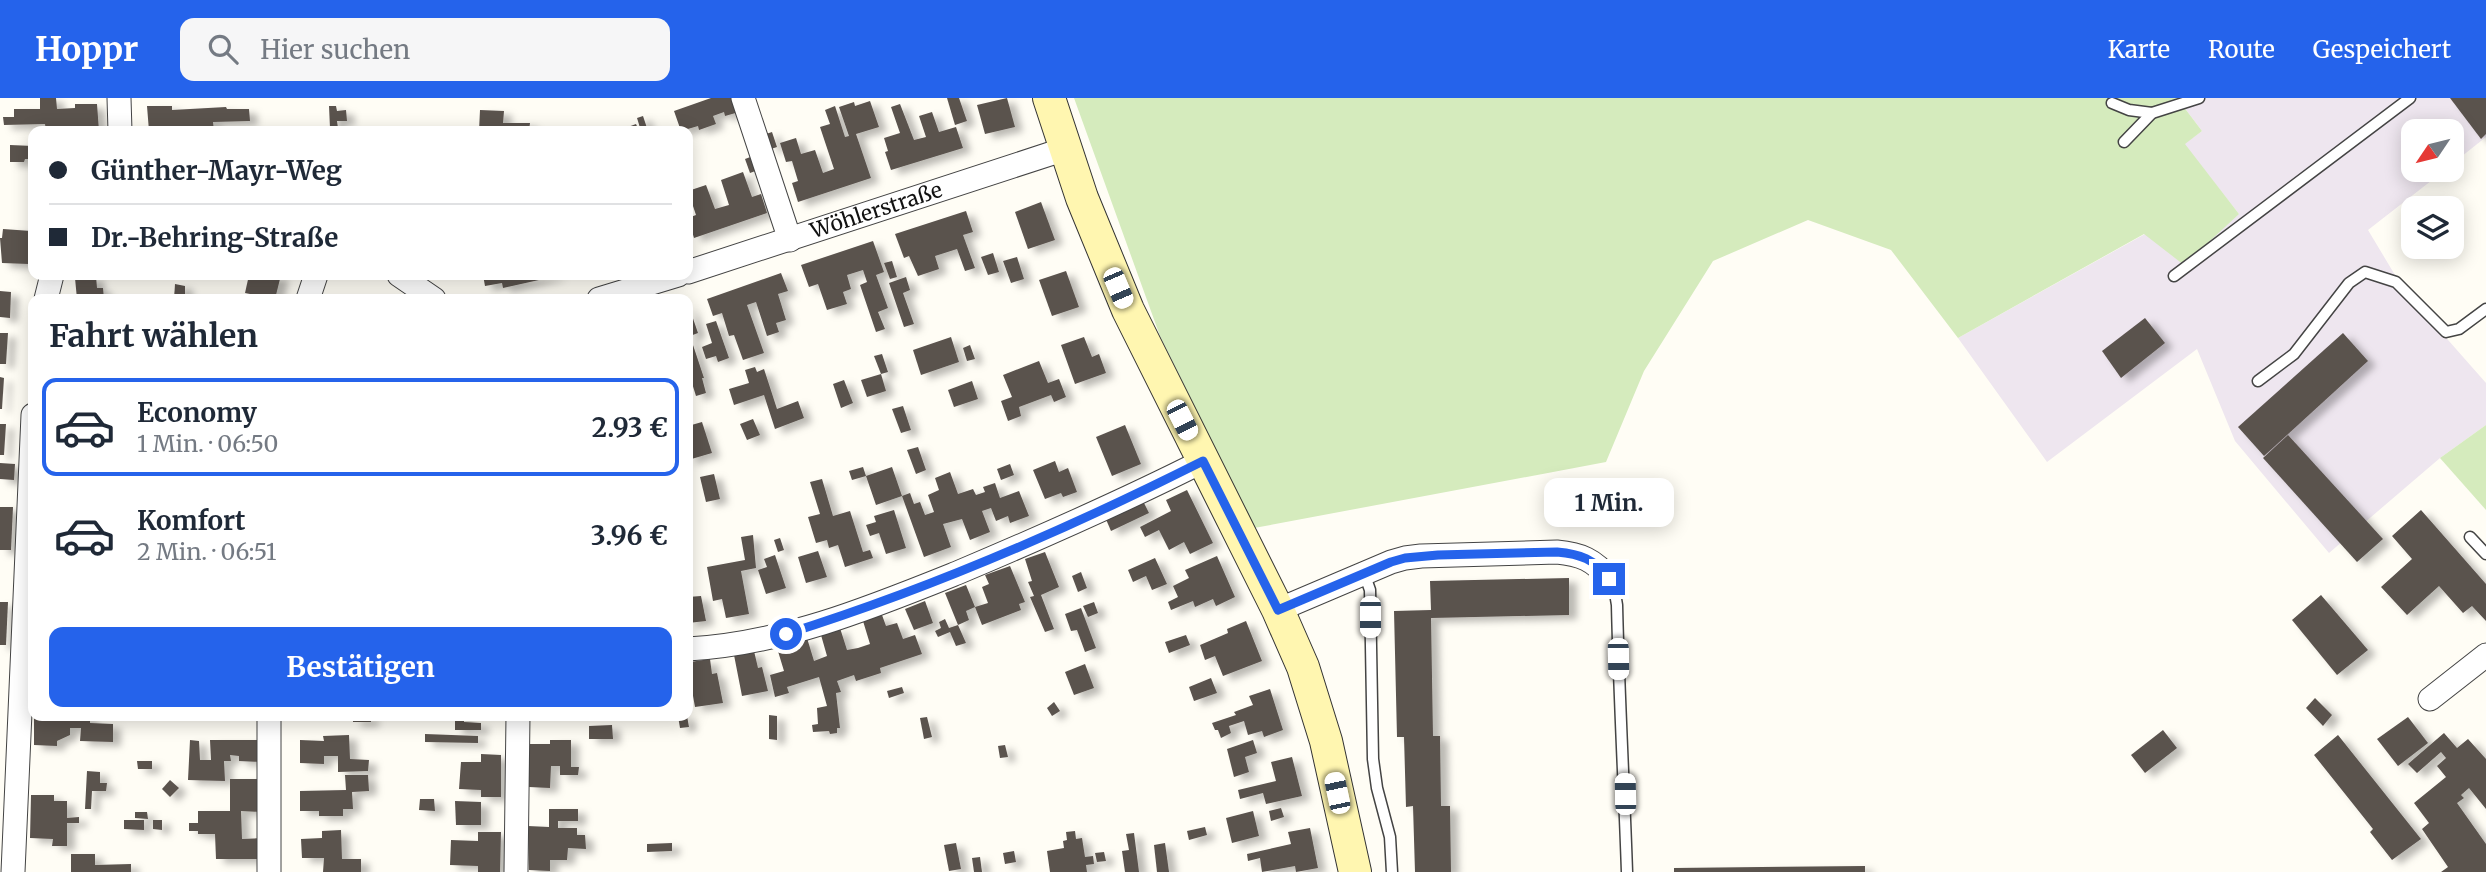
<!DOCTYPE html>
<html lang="de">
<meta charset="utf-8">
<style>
body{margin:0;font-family:Merriweather,serif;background:#f6f6f7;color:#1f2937;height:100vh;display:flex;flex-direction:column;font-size:26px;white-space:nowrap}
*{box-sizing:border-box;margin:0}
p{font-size:23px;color:#747a83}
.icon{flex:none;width:38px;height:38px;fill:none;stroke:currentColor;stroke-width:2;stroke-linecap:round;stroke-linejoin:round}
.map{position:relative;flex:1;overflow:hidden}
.drawer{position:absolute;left:28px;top:196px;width:665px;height:427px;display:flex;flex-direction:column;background:#fff;border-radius:14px;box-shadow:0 4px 18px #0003}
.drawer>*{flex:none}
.top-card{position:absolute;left:28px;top:28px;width:665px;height:154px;border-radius:14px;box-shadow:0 4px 18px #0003;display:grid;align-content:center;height:154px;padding:0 21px;background:#fff}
.needle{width:46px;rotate:235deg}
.controls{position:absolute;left:2401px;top:21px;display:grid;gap:14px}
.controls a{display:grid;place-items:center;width:63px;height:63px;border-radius:14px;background:#fff;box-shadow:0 4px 18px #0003;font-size:35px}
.end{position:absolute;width:32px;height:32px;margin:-16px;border:9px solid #2563eb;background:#fff;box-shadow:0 0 0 4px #fff}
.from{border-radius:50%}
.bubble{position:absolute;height:49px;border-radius:14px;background:#fff;box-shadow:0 4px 18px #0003;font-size:23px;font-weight:700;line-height:49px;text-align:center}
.car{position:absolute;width:21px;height:42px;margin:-21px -10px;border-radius:9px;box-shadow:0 0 5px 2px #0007;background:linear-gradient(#fff 24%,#345 0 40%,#fff 0 76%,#345 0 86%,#fff 0)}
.top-card b{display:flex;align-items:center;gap:24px;height:66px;font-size:26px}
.top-card b+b{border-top:2px solid #e0e1e3}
.top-card i{width:18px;height:18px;background:#1f2937}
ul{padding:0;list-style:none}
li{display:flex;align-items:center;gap:21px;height:98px;margin:0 14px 10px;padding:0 7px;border:4px solid transparent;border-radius:14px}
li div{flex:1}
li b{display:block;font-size:26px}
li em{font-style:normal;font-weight:700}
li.selected{border-color:#2563eb}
li>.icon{width:63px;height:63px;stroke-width:1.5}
h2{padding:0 21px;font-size:32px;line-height:84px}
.button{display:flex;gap:14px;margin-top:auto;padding:14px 21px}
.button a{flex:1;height:80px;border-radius:14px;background:#2563eb;color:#fff;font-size:28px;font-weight:700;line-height:80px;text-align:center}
header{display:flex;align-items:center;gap:42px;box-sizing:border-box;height:98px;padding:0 35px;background:#2563eb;color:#fff}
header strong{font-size:33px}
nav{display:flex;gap:38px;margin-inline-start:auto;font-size:24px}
.search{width:490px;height:63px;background:#f6f6f7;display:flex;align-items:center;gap:18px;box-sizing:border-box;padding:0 24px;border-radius:14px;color:#747a83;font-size:26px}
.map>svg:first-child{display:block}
.industrial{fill:#eee6ef}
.green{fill:#d5ebbd}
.building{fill:#5a524d;filter:url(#shadow)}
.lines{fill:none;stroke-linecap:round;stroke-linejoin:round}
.lane-casing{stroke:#444;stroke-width:13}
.street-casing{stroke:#444;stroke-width:25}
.secondary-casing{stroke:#333;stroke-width:34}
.lane{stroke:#fff;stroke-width:10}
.street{stroke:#fff;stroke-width:23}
.secondary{stroke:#fff6b0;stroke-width:32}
.route{stroke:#2563eb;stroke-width:9}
.labels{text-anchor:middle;stroke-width:7;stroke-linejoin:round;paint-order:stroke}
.street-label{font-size:21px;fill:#111;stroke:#fff}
</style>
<header>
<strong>Hoppr</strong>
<div class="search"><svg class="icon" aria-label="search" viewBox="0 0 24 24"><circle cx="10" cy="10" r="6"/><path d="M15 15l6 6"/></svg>Hier suchen</div>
<nav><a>Karte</a><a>Route</a><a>Gespeichert</a></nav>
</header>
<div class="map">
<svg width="2486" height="774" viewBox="0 0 2486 774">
<defs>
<filter id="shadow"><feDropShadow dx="8" dy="4.5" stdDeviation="3.5" flood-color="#0004"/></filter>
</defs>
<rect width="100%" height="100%" fill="#fffdf5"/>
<!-- industrial -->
<polygon class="industrial" points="2177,0 2486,0 2486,39 2452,66 2452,33 2413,33 2413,72 2445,72 2368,132 2404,192 2486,285 2486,327 2440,360 2329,455 2235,343 2197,251 2047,364 1958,240 2145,136 2239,116 2184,46 2202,33"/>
<!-- green -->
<g class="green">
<polygon points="1074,0 2177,0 2202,33 2185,46 2239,116 2184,167 2144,136 1958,240 1891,152 1808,122 1713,163 1644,273 1606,364 1254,430 1160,238"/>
<polygon points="2486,327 2486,412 2440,360"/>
</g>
<!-- building -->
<g class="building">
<polygon points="40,0 56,0 57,11 75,10 75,6 97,6 99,33 46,33 45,26 4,27 3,19 14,19 14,11 40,11"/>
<polygon points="711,0 735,0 739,14 725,18 724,14 713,18 716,26 699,32 698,28 681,33 674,13"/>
<polygon points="947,0 959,0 967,23 955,27"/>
<polygon points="1007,0 1015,29 985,36 977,7"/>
<polygon points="2450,0 2486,0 2486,36 2481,41"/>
<polygon points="870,3 879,29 856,36 871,80 798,104 792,85 798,83 792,63 786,64 780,45 796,40 801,56 815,52 823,75 834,71 820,29 830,26 825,12 835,8 845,39 849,38 839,9 854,4 855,8"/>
<polygon points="900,6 914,42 926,39 919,18 932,14 939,34 956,29 963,50 891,72 885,54 888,53 884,40 900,35 891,9"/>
<polygon points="147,8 172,8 172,12 226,9 227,11 249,11 250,23 213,24 214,33 149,33"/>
<polygon points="329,8 336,8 337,13 346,12 347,23 337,23 338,30 330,30"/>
<polygon points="480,12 504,13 503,25 530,25 529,33 479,33"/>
<polygon points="643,18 648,33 641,33 637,20"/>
<polygon points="636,26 639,33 617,33"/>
<polygon points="772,34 777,49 771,51 766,36"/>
<polygon points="10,47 33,48 33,61 25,61 24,64 10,64"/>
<polygon points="753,58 758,72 750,75 745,61"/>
<polygon points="743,74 752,99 761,96 767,115 694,140 688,120 696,117 688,93 706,87 715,111 729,107 721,82"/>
<polygon points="1041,104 1055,142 1028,151 1015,114"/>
<polygon points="966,113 973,134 963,137 975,170 965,173 957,151 935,158 939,171 918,178 909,158 904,160 895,136"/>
<polygon points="3,131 31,133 29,166 2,165 0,140 2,140"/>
<polygon points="873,143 884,174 876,177 888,210 878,214 885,231 876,234 860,187 867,184 863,172 847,177 851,191 843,194 847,206 827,212 818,186 809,189 801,167"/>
<polygon points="993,155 999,174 988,177 981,159"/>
<polygon points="1017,159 1024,181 1011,185 1003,163"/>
<polygon points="892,163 897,179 890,181 884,165"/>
<polygon points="1066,173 1079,209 1052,218 1039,182"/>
<polygon points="781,175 788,193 778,196 786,222 776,225 779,234 767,238 756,204 747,207 764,255 743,262 734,237 729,238 722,215 713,218 707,201"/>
<polygon points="249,177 281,177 275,201 245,195"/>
<polygon points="483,177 557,177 557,178 503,190 502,185 485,188"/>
<polygon points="96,178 97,190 103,190 104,201 77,201 75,180"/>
<polygon points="906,179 910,192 903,195 914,226 904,229 889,185"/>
<polygon points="175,186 185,188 185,201 174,201"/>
<polygon points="0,193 11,194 10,220 0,219"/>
<polygon points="688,206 698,235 690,238 704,280 702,280 706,295 696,298 691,282 688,283"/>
<polygon points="2145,220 2165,245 2121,280 2102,253"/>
<polygon points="716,223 729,260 718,264 716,258 706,261 702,249 712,245 706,226"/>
<polygon points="0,235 8,235 6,266 0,266"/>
<polygon points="2343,235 2368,263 2264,358 2238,329"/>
<polygon points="951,239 959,264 921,277 913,252"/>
<polygon points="1084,239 1092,259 1099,256 1106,275 1075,286 1061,247"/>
<polygon points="970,247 975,261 967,263 963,250"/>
<polygon points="882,256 888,274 881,276 874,258"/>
<polygon points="1039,263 1048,285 1059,281 1066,299 1054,304 1051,297 1019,309 1021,318 1008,323 1001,303 1012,299 1003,277"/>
<polygon points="755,269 757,274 764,271 777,311 798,303 804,320 775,331 764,297 734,307 729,291 749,285 745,272"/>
<polygon points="881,276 886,293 867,299 861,282"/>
<polygon points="0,279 4,280 2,311 0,311"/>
<polygon points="844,282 853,305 841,310 833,286"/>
<polygon points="972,283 978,301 954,309 948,292"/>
<polygon points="903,308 911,332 901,335 892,311"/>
<polygon points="753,321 760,337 747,342 740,326"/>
<polygon points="702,324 712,355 688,362 688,328"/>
<polygon points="0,326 6,326 4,357 0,357"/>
<polygon points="1125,327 1141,366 1112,378 1096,339"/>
<polygon points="2288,337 2383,441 2357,464 2263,360"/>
<polygon points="918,349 926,372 916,376 907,352"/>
<polygon points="1055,363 1059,374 1068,370 1077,394 1063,399 1061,395 1045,401 1033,372"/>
<polygon points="0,365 15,366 14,382 0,381"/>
<polygon points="1010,366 1014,377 1001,382 997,371"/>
<polygon points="863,369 866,378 892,369 902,398 876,407 866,378 852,382 849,373"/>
<polygon points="950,374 958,396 973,391 976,397 985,394 983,389 995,385 1000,400 1019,393 1029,418 1010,425 1008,418 996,423 991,410 982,413 990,434 970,442 962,421 943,426 951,449 924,459 902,398 910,395 914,406 920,404 925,417 934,414 928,397 939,392 935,380"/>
<polygon points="714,376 720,401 706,404 700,379"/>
<polygon points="822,381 833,418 850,413 863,454 870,452 873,460 845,469 838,447 829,450 827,442 816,445 808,419 820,416 810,384"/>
<polygon points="1187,392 1213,445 1190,456 1184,444 1169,452 1159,432 1145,439 1140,429 1171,413 1166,402"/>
<polygon points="1142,401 1149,415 1111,433 1105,419"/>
<polygon points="0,409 13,409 11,452 0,452"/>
<polygon points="894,412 906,450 886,456 879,435 870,438 866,427 876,424 874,418"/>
<polygon points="2421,412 2486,486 2486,523 2472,508 2463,515 2439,488 2407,517 2381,489 2412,461 2392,438"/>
<polygon points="753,437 756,470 741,473 749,516 726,520 722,501 713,503 707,469 745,462 741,439"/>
<polygon points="780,440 784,452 778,454 774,442"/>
<polygon points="818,453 827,479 806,485 798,459"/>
<polygon points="1045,454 1059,489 1041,497 1054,531 1045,534 1030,499 1034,498 1028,484 1032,483 1025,461"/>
<polygon points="775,457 786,490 766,496 758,472 767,469 764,461"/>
<polygon points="1217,458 1235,499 1216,508 1213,501 1195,509 1193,503 1171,512 1168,504 1178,499 1173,488 1189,480 1185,472"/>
<polygon points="1155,460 1167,486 1152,492 1146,478 1133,484 1128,472"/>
<polygon points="1010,468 1025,504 1019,506 1021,512 982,527 975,509 988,505 982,489 989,486 985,477"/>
<polygon points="1081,474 1087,490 1078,494 1072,478"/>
<polygon points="1569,480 1569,517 1431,520 1433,638 1440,638 1441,708 1450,708 1451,774 1415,774 1413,708 1406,709 1404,639 1397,639 1394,513 1431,512 1430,483"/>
<polygon points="966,487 975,509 966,513 969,522 958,527 945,495"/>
<polygon points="2321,497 2368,552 2337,577 2292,522"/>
<polygon points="701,498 706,523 688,525 688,499"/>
<polygon points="925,503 933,525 914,532 905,511"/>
<polygon points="0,504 8,504 6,547 0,547"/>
<polygon points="1094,504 1098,515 1088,519 1083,508"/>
<polygon points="1081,510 1096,550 1085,554 1077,532 1071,533 1065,516"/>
<polygon points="882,517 886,528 897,525 903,541 915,537 922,556 880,570 881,575 856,583 854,577 837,583 841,594 836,595 840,630 837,630 837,635 830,636 829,633 813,634 812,627 818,626 817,610 827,608 819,579 787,589 789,595 775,599 770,577 784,573 777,550 807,540 814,563 827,558 821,537 840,530 847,552 858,550 870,546 863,523"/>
<polygon points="945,521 949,530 958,527 966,545 956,548 950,534 938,539 935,533 941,530 939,524"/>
<polygon points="1246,523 1262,563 1223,578 1215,558 1205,562 1200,547 1228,535 1227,531"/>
<polygon points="1186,537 1190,547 1169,555 1165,544"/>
<polygon points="754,553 758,570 762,569 768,593 742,598 734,557"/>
<polygon points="710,561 712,576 717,575 723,605 695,609 690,581 693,580 690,564"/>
<polygon points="1085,566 1094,590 1074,597 1065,574"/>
<polygon points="1211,580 1217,595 1194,603 1189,589"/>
<polygon points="902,589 904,595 889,600 887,593"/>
<polygon points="1270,591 1283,632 1264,639 1262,633 1248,637 1244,623 1229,628 1231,635 1221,640 1218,632 1215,632 1212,625 1236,617 1234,614 1253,607 1249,598"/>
<polygon points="2315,600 2332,617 2323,628 2306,610"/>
<polygon points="1054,604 1060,613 1052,618 1047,610"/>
<polygon points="769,617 777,618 777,642 769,641"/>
<polygon points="34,618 90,618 90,625 113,626 113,644 80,643 81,630 70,630 70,637 57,643 57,648 34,647"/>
<rect x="353" y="618" width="18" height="6"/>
<polygon points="455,618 464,618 464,624 481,625 481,632 455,632"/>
<polygon points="678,618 687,618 689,629 680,630"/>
<polygon points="927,619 932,639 924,641 920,620"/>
<polygon points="2408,619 2428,645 2398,668 2377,641"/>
<polygon points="612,627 613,641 589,641 589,628"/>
<polygon points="2163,632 2177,650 2145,675 2131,657"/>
<polygon points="2444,635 2457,650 2468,641 2486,661 2486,711 2469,690 2461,697 2464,700 2457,705 2486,746 2486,774 2441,774 2448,769 2422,731 2429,725 2414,705 2446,679 2437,668 2446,660 2441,654 2417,675 2408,666"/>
<polygon points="425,636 478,638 478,645 425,644"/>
<polygon points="349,637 350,661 369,662 368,673 338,674 338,658 324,658 324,666 300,665 300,642 324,643 323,638"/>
<polygon points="2338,637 2421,741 2392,762 2370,734 2373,731 2314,657"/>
<polygon points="190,642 199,643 200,662 211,662 210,642 262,642 262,664 239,663 239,658 230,657 231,663 224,663 225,683 188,682"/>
<polygon points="550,642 571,642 571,669 579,669 578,677 560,677 560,668 551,668 550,690 529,689 529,646 550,646"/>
<polygon points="1253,642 1257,655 1245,659 1249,674 1234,679 1227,651"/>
<polygon points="1005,647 1008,659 1000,660 998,648"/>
<polygon points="481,656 501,657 501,699 481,699 481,692 459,691 461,664 481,664"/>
<polygon points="1292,659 1302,698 1266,706 1263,695 1240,701 1238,692 1276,683 1271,664"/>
<polygon points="137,663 152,663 152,671 138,671"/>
<polygon points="87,673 100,674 100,685 107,685 106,693 92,693 91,711 85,711"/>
<polygon points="345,677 368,677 369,693 352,694 353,711 343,711 343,718 319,718 319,713 300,713 300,693 346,692"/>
<polygon points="230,681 260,681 262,714 241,713 242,741 263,740 263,761 216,761 215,736 198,736 198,733 189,733 189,725 198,725 198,713 230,713"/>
<polygon points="170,682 179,690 170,699 162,691"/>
<polygon points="31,697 54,697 54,703 67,703 67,720 79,719 79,725 67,725 67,748 52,748 53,741 30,740"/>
<polygon points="420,701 434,701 435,713 419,712"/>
<polygon points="455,703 481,704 481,727 456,727"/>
<polygon points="1281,710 1284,719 1271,723 1269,713"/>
<polygon points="549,711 578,711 578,723 558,723 558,730 577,730 577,737 585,737 586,751 568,750 567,762 550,762 550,773 529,772 528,728 549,729"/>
<polygon points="1253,713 1259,738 1232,745 1226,720"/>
<polygon points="135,714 147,714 148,721 135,720"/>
<polygon points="124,722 144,722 144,732 124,731"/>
<polygon points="153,722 162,722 162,732 153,731"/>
<polygon points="1205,729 1207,737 1189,742 1187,733"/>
<polygon points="1310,730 1318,770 1296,774 1295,768 1262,774 1260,760 1248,763 1247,756 1291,746 1288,734"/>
<polygon points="341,732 342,761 361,761 361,774 323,774 324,760 302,760 301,741 322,740 322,733"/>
<polygon points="1075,733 1076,741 1082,740 1085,759 1093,758 1094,766 1086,767 1087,774 1050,774 1047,753 1064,750 1063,743 1067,742 1066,734"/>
<polygon points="478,734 501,734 500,774 478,774 478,768 450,767 451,742 478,743"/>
<polygon points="1134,735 1139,774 1125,774 1122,753 1129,752 1126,736"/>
<polygon points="672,745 672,753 647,754 647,746"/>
<polygon points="956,745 961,771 949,773 944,747"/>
<polygon points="1165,745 1169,774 1157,774 1154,747"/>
<polygon points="1014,753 1016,764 1005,766 1003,755"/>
<polygon points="1104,754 1106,763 1097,764 1095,755"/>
<polygon points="71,756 95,756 95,767 131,766 131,774 71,774"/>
<polygon points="980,759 982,774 974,774 972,760"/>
<polygon points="1865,768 1865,774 1674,774 1674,770"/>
</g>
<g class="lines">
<defs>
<g id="lane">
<polyline points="2112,5 2129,12 2152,15"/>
<polyline points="2124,44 2152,15 2199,0"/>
<polyline points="2174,178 2410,0"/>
<polyline points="2258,283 2294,256 2349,185 2365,174 2396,184 2446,234 2459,231 2486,211"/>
<polyline points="2470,439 2486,456"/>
<polyline points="1364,475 1370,492 1373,661 1377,690 1390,739 1392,774"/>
<path d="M1609,481L1615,495L1617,507C1619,596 1624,685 1627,774"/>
</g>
<g id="street">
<polyline points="119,0 120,33"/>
<polyline points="743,0 790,142"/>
<path id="s1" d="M688,174L1065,51"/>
<polyline points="399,177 434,201"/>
<polyline points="46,201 52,177"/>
<polyline points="308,201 316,177"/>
<polyline points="599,201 678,177"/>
<path d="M1278,512L1391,464L1405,460L1421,458L1557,454C1580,456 1595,462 1609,481"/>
<path d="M688,551C782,546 870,510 957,475C1040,440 1122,404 1203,363"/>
<polyline points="2430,601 2486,557"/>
<polyline points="13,774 33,317"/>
<polyline points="269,774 269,618"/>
<polyline points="516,774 518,618"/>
</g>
<polyline id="secondary" points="1049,0 1082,100 1128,212 1278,512 1303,569 1326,643 1355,774"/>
</defs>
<!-- lane casing -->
<use href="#lane" class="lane-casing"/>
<!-- street casing -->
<use href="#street" class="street-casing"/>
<!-- secondary casing -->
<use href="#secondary" class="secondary-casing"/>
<!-- lane -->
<use href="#lane" class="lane"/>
<!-- street -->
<use href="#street" class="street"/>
<!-- secondary -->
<use href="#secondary" class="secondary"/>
</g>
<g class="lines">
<!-- route -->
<path class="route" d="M786,536C930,491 1068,431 1203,363L1278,512L1391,464L1405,460L1438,457L1557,454C1580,456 1595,461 1609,481"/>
</g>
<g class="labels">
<!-- street labels -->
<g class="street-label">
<text dy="7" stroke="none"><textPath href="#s1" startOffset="198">Wöhlerstraße</textPath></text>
</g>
</g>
</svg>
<div class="controls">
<a><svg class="needle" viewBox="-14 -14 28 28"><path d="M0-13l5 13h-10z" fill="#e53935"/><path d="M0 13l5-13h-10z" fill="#747a83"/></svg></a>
<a><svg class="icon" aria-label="layers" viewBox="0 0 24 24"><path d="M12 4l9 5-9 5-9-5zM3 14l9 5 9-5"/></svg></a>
</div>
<i class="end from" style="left:786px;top:536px"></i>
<i class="end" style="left:1609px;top:481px"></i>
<div class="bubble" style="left:1544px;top:380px;width:130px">1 Min.</div>
<i class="car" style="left:1118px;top:190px;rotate:157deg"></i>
<i class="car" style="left:1182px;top:322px;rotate:153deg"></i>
<i class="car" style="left:1370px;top:519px;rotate:180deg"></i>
<i class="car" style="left:1618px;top:561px;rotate:179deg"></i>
<i class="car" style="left:1337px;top:695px;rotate:348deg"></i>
<i class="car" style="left:1625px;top:696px;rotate:359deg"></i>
<div class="top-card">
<b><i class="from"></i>Günther-Mayr-Weg</b>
<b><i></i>Dr.-Behring-Straße</b>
</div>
<section class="drawer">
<h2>Fahrt wählen</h2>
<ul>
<li class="selected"><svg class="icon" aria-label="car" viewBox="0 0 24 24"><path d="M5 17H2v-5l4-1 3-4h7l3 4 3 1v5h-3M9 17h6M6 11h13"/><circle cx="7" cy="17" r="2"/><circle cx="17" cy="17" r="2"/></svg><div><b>Economy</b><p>1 Min. · 06:50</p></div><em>2.93 €</em></li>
<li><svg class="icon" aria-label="car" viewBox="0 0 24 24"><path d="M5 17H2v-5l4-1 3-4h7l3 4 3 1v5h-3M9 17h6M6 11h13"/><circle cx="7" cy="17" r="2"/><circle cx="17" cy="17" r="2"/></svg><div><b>Komfort</b><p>2 Min. · 06:51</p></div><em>3.96 €</em></li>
</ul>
<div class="button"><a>Bestätigen</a></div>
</section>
</div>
